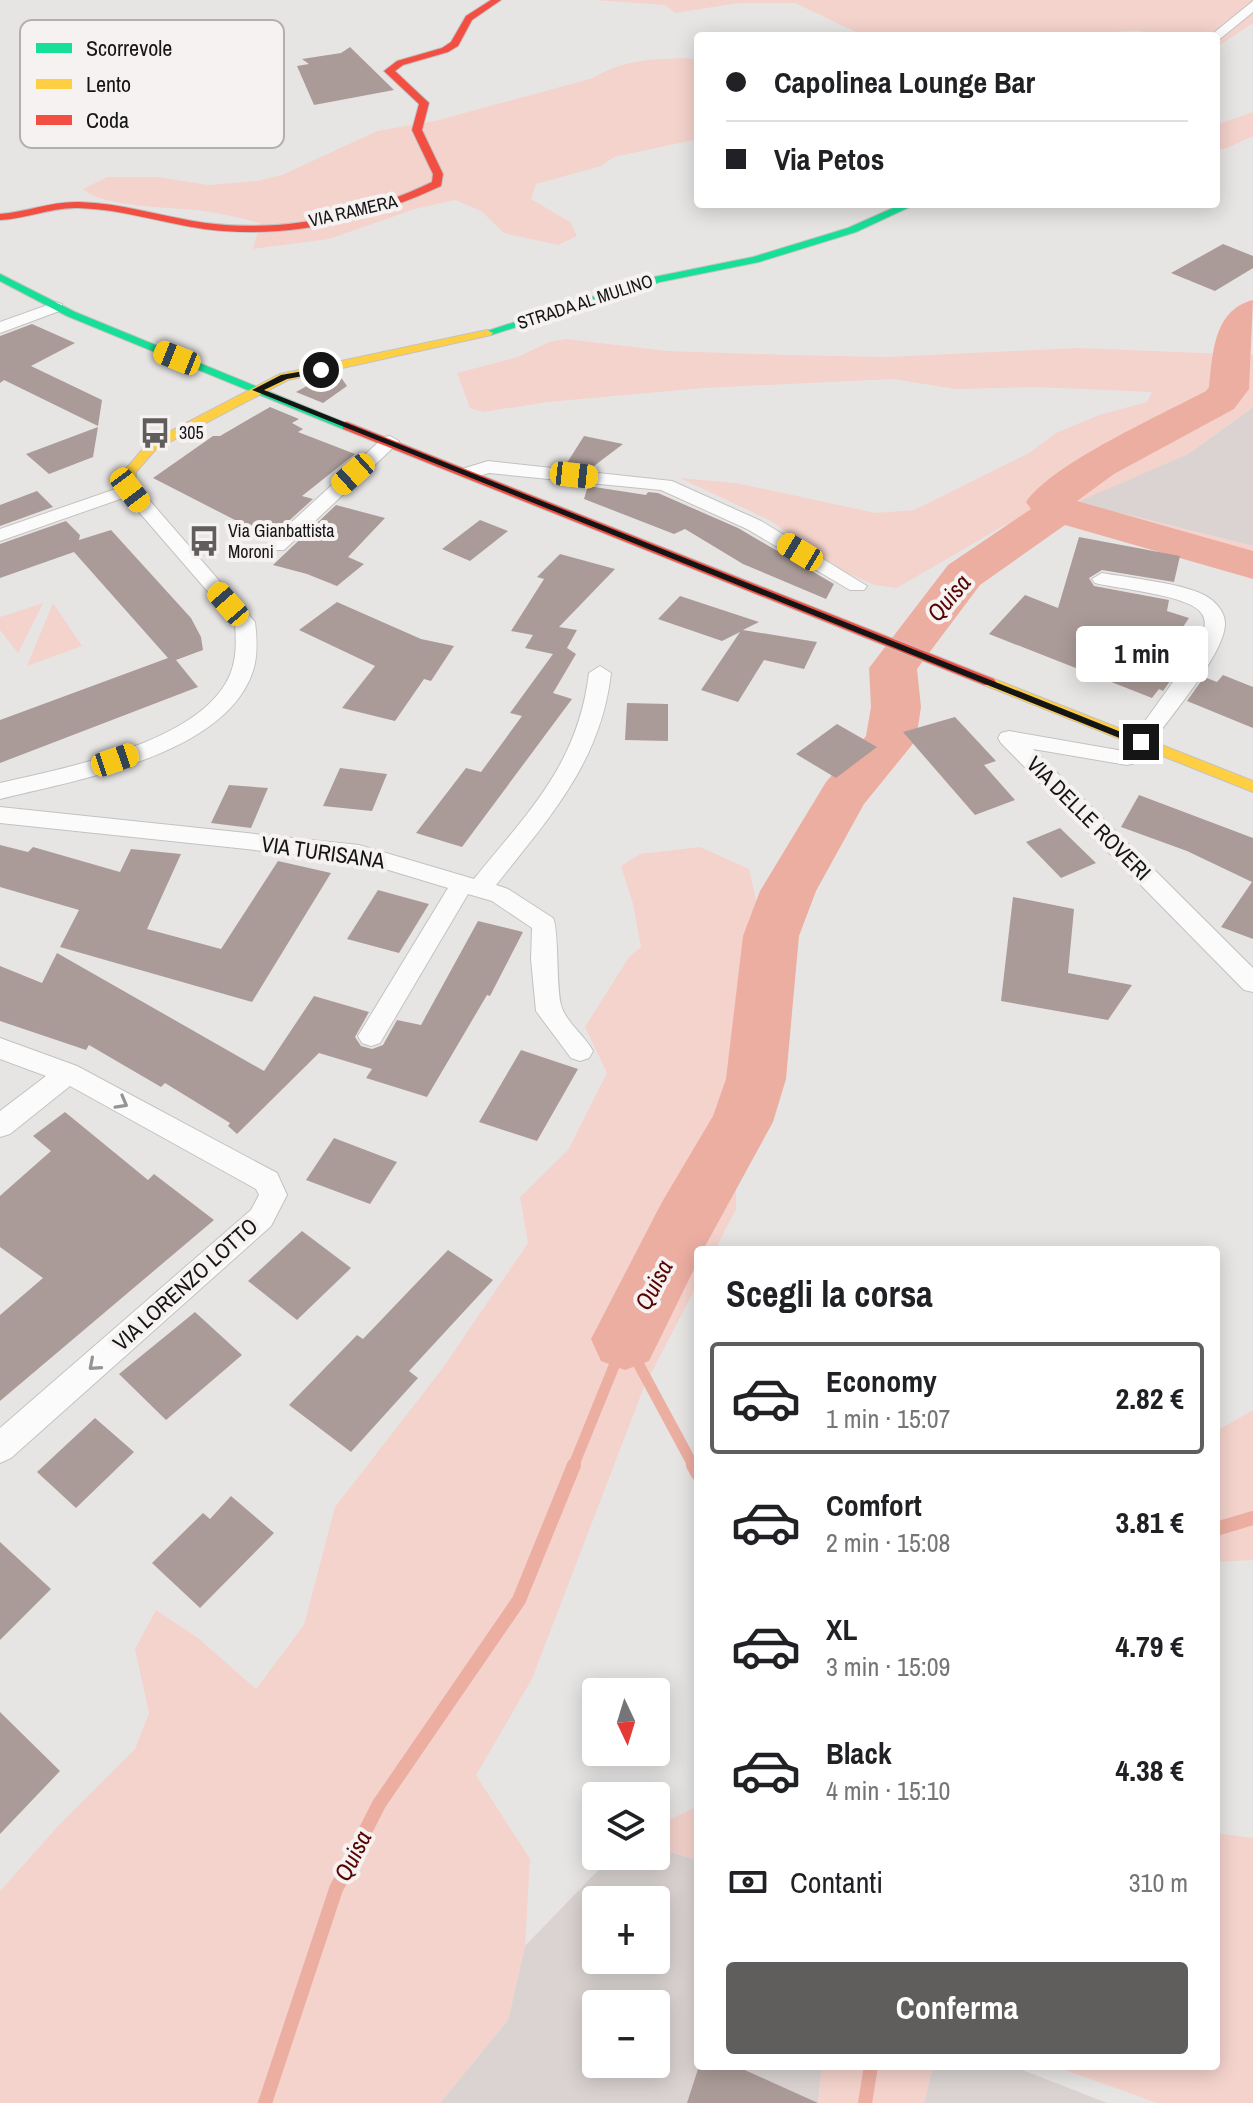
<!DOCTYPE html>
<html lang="it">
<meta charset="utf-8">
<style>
body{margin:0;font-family:"Archivo Narrow",sans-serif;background:#f2f2f2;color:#202124;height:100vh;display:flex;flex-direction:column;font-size:30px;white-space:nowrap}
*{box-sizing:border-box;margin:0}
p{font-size:26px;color:#757577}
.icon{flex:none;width:44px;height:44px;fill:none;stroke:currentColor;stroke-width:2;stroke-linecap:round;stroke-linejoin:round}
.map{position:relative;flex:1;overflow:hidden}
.drawer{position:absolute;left:694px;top:1246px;width:526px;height:824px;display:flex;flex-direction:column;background:#fff;border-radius:8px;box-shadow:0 4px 20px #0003}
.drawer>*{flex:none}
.top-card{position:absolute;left:694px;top:32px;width:526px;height:176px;border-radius:8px;box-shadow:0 4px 20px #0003;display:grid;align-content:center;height:176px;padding:0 32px;background:#fff}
.needle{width:52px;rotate:176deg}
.fabs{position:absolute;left:582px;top:1678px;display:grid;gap:16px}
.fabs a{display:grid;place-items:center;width:88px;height:88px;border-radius:8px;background:#fff;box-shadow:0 4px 20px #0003;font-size:40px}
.end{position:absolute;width:36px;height:36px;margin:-18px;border:10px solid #161515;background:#fff;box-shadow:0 0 0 4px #fff}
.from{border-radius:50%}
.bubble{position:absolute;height:56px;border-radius:8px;background:#fff;box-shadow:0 4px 20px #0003;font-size:26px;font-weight:700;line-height:56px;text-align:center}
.car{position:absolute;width:24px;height:48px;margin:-24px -12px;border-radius:10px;box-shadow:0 0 6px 2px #0007;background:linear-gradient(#f5c518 24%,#345 0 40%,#f5c518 0 76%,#345 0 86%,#f5c518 0)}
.top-card b{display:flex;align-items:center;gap:28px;height:76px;font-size:30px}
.top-card b+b{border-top:2px solid #e0e0e0}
.top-card i{width:20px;height:20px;background:#202124}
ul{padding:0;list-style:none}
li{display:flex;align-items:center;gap:24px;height:112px;margin:0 16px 12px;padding:0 16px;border:4px solid transparent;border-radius:8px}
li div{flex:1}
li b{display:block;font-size:30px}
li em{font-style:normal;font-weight:700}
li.active{border-color:#5f5e5d}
li>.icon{width:72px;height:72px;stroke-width:1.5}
h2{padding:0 32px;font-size:36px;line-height:96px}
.pay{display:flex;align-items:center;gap:20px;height:88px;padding:0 32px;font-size:30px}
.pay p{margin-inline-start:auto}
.primary-button{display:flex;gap:16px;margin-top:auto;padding:16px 32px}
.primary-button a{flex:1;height:92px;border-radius:8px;background:#5f5e5d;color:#fff;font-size:32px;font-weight:700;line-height:92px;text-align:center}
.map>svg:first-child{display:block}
.built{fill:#dad3d1;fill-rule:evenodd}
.green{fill:#f4d3cc}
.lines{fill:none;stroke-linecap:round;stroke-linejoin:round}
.stream-far1{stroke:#edaea2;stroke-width:11}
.stream{stroke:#edaea2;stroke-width:14}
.river{fill:#edaea2;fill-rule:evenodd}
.building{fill:#ab9b98}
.street-casing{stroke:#c3c2c1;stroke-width:2}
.fast-casing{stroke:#c3c2c1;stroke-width:2}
.slow-casing{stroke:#c3c2c1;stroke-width:2}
.jam-casing{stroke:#c3c2c1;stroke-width:2}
.street{fill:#fbfbfb;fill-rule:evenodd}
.fast{fill:#16e098;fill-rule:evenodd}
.slow{fill:#ffcf43;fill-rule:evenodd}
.jam{fill:#f24e42;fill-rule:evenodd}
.oneway{stroke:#949494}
.route{fill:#161515}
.labels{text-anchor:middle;stroke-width:8;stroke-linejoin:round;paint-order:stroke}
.far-street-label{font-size:18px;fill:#161515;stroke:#f5f2f1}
.far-poi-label{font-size:18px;fill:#161515;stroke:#f5f2f1;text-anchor:start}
.street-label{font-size:22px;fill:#161515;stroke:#f5f2f1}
.water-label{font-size:24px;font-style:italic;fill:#560400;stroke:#f5f2f1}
.key{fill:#f5f2f1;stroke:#b2b0af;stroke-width:2}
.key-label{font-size:22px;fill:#161515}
</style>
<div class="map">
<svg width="1253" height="2103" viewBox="0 0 1253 2103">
<rect width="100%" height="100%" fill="#e7e5e4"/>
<!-- built -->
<g class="built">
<polygon points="1253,407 1253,546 1125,514 1069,505 1190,453"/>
<path d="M656,1848L698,1860V2066H822L818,2103H440L508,2020L525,1946L612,1856H656ZM596,1900H656V1960H596ZM596,2004H656V2064H596Z"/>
<polygon points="933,2066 1012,2066 1107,2103 924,2103"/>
</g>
<!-- green -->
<g class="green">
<path d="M594,0H1253V23L1220,45L1216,51V36H1155C1138,26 1117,32 1098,36H864L795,3H739L675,13L665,5Z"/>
<path d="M685,58L698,60V139L614,157L601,166L536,184L531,199L570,222L577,236L558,245L504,233L481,211L455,200L415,209L329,239L253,249L260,223C241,218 223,214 204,211C176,207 102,208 83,189L107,177H158L209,185L257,181L282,175L377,131L435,121L593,78C622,60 651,59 685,58Z"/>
<polygon points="1253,112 1253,136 1225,149 1216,149 1216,125"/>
<polygon points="566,339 667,351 789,355 888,357 1077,348 1253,355 1253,407 1190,453 1071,505 1125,514 1253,546 1253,568 1080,516 1063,515 1005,525 897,588 874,585 843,571 769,520 680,478 736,483 876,513 914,510 1029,453 1056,433 1099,415 1147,402 1152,392 1035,387 956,389 892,379 703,388 548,402 483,412 470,408 457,373 518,357 549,342"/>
<polygon points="43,603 18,653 0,630 0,617"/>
<polygon points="53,603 82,646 27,666"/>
<polygon points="700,847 749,869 767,948 736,1038 736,1209 715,1250 698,1250 698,1283 644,1387 532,1679 476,1775 530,1859 525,1946 508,2020 440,2103 0,2103 0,1891 59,1825 135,1749 149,1713 135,1649 156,1610 198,1638 256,1689 304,1625 335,1507 442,1369 528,1243 520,1197 568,1150 607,1073 585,1027 629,957 641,947 633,904 621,866 640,854"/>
<polygon points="1253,1410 1253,1560 1216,1562 1216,1431"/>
<polygon points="698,1806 698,1860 656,1848 656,1826"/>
<polygon points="1216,1833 1253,1838 1253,2103 1157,2103 1054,2066 1216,2066"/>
<polygon points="822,2066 933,2066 924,2103 818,2103"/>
</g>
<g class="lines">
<!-- stream-far1 -->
<g class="stream-far1">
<polyline points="625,1339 694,1467"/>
<polyline points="573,1467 625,1339"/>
</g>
<!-- stream -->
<g class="stream">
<polyline points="693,1465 698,1474"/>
<polyline points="1216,1529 1253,1518"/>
<polyline points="265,2103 336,1889 379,1804 519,1600 574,1465"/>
<polyline points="865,2103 871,2066"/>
</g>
<!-- river -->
<path class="river" d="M1253,300L1249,389L1234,409L1114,474L1077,501L1253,551V579L1065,525L980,585L917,669L921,707L916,740L864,804L816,891L799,936L786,1079L773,1122L703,1250H698V1261L649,1361L625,1370L601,1361L591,1339L662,1202L713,1116L726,1079L743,936L760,891L826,782L866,736L871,707L869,668L948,565L1031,509L1026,502C1053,463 1161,415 1206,391L1209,387C1213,354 1213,310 1253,300Z"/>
</g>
<!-- building -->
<g class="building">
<polygon points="350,47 394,90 314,105 297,66 309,64 302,59 341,53"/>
<polygon points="1223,244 1253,256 1253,268 1215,291 1171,273"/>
<polygon points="32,324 75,343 31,366 102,400 98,426 4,380 0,383 0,336"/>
<polygon points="340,376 347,386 323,403 296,392 316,381"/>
<polygon points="270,407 299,419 292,423 303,429 298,432 355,454 302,496 313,499 270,538 153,478 213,436 220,436"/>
<polygon points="98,427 93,457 49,474 26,454"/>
<polygon points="584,436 623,444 590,469 565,466"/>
<polygon points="588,486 646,495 648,492 658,493 738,528 834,584 826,599 743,564 685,529 674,534 584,499"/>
<polygon points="37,491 53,507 0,526 0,505"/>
<polygon points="336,505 385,518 348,557 364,564 337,586 307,574 273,565"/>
<polygon points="480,520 508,531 470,561 442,549"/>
<polygon points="66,521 80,535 79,540 111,530 191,618 201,637 203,650 176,660 198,687 0,763 0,720 168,658 74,552 0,578 0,544"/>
<polygon points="1079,537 1180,556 1174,582 1102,570 1089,578 1094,586 1169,600 1167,611 1189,618 1161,660 1180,667 1163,691 1159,689 1152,698 989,634 1025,595 1058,608"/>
<polygon points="560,554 615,569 559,627 577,630 567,648 576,654 553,693 572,699 462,847 416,833 466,768 481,772 522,716 510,713 553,654 525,648 533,635 511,631 544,579 537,577"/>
<polygon points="680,596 759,622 743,630 817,642 804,669 764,660 738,702 701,690 740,632 722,641 658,619"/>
<polygon points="337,602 421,639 454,646 431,681 424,679 395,721 342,708 375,666 299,630"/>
<polygon points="1223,675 1253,687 1253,728 1187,701 1204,677 1217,682"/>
<polygon points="627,703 668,704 668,741 625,740"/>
<polygon points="955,717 996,761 984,765 1015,800 975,815 903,732"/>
<polygon points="837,724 877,747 836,778 796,754"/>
<polygon points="340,768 387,774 372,811 323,806"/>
<polygon points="229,785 268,788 251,828 211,823"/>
<polygon points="1139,795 1253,838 1253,939 1221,927 1252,882 1187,851 1121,827"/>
<polygon points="1060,828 1096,863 1061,878 1026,842"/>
<polygon points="0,845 28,852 33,847 120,872 131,849 181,854 147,929 221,949 278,861 331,873 252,1002 60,947 79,910 0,887"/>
<polygon points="378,890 429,904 399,953 347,939"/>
<polygon points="1013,897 1074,909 1068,973 1132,985 1108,1020 1001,1001"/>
<polygon points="478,921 523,932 490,996 487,995 427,1097 366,1078 372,1069 319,1053 237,1134 228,1126 230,1123 165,1083 161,1087 89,1045 86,1050 0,1021 0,966 42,983 57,953 264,1071 314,996 369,1012 355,1037 361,1046 372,1049 383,1045 397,1020 421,1025"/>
<polygon points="521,1050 578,1069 537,1141 479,1122"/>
<polygon points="65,1112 148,1180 154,1174 214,1220 0,1401 0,1315 43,1278 0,1247 0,1196 51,1151 33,1136"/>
<polygon points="334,1138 397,1162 370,1204 306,1180"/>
<polygon points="302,1231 351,1268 297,1320 248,1281"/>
<polygon points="448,1250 493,1280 409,1371 418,1378 351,1452 289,1405 357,1335 363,1339"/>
<polygon points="195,1312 242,1355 166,1420 119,1374"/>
<polygon points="95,1418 134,1452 76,1508 37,1472"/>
<polygon points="231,1496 274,1533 200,1608 152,1563 203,1513 210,1519"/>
<polygon points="0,1542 51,1589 0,1640"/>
<polygon points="0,1712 60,1771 0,1834"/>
<polygon points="699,2066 736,2066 818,2103 687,2103"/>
</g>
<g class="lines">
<defs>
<g id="street">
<polygon points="1253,1 1253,12 1216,42 1216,36 1211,35"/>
<polygon points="56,302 62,304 62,310 0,333 0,322"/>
<polygon points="390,436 399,441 396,445 284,550 270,550 267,546 270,542 384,437"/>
<polygon points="488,461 672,481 761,521 867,586 864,590 850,590 747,529 661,490 489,473 469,479 460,473 462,469"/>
<path d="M130,484L137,486L255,622C257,638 258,655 253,671C225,756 75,780 0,799V783C65,768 205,742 231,672C237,656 236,639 235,623L126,497L0,541V529Z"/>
<path d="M1102,573C1129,578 1181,583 1204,595C1214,600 1225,611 1225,623C1226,653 1167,720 1149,747H1133L1130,742L1196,650C1201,640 1209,625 1202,614C1191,595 1118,589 1095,583L1092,579Z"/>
<path d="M600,666L611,673C601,762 549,818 496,885L508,889L553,918C559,930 556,985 561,1005C565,1021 585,1036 593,1051L589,1058L580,1061L571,1058L536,1011L531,959L532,928L492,901L468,894L380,1043L371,1046L362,1043L358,1036L448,888L359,861L0,823V807L359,845L474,879C529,811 578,764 589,673Z"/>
<polygon points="1009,731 1135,753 1138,758 1135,763 1127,765 1033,749 1253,968 1253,992 1244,990 1001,743 998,738 1001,733"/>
<polygon points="0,1038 77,1066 277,1173 287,1195 271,1226 11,1458 0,1463 0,1428 251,1210 259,1195 256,1189 70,1086 10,1134 0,1137 0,1111 46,1076 0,1059"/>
</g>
<g id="fast">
<polygon points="902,204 916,204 856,232 759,262 660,282 491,335 481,333 654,277 753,257 848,228"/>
<polygon points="0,274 75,312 353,426 343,429 67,316 0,281"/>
</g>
<g id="slow">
<polygon points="487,330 493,333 491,335 288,380 156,449 136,472 135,493 124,490 124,471 148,443 280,374"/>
<polygon points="989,677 1253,781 1253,792 984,685 982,682"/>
</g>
<g id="jam">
<path d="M491,0H501L472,20L458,46L448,52L403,65L395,71L429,103L422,130L443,174L441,186C366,221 286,240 204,229C162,223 121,209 78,208C52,207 26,219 0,220V214C27,212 52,201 79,202C122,203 163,217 206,223C285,233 361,216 432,182L433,174L412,130L419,104L384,71L397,61L442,48L451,42L466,16Z"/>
<polygon points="347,422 994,679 996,682 994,685 984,685 343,429 343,423"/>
</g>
</defs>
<!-- street casing -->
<use href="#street" class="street-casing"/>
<!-- fast casing -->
<use href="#fast" class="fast-casing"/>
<!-- slow casing -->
<use href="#slow" class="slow-casing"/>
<!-- jam casing -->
<use href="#jam" class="jam-casing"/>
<!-- street -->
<use href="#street" class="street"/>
<!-- fast -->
<use href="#fast" class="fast"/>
<!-- slow -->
<use href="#slow" class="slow"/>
<!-- jam -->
<use href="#jam" class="jam"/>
</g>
<!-- one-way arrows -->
<defs><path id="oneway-chevron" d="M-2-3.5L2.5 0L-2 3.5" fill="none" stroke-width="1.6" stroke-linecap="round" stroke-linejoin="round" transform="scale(2)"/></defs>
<g class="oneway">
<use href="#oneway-chevron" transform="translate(122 1103) rotate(29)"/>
<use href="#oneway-chevron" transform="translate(94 1365) rotate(139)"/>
</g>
<!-- route -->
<polygon class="route" points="321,368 324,372 287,379 264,390 1146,742 1137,745 252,390 281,375"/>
<!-- icons -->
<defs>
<symbol id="bus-bare" viewBox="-9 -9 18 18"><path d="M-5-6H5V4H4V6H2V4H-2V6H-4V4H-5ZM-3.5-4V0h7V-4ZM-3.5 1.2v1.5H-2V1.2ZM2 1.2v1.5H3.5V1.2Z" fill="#5f5e5d" stroke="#f5f2f1" stroke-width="2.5" paint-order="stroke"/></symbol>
</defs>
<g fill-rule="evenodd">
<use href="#bus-bare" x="133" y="411" width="44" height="44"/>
<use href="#bus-bare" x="182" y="519" width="44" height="44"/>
</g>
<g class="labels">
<!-- far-street labels -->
<g class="far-street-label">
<text transform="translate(353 211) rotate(-13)" y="6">VIA RAMERA</text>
<text transform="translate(585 302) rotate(-18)" y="6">STRADA AL MULINO</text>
</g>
<!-- far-poi labels -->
<g class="far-poi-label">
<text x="179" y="439">305</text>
<text x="228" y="537">Via Gianbattista<tspan x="228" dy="21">Moroni</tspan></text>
</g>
<!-- street labels -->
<g class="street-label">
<text transform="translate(1089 818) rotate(45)" y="8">VIA DELLE ROVERI</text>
<text transform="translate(323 852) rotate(8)" y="8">VIA TURISANA</text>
<text transform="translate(185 1284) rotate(-42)" y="8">VIA LORENZO LOTTO</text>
</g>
<!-- water labels -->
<g class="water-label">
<text transform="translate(949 598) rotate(-50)" y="8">Quisa</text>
<text transform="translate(654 1285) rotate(-62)" y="8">Quisa</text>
<text transform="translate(353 1856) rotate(-63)" y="8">Quisa</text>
</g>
</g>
<!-- legend -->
<rect x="20" y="20" width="264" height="128" rx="12" class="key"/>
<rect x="36" y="43" width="36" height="10" fill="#16e098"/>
<rect x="36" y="79" width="36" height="10" fill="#ffcf43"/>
<rect x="36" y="115" width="36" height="10" fill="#f24e42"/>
<g class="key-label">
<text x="86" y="56">Scorrevole</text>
<text x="86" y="92">Lento</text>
<text x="86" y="128">Coda</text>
</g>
</svg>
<div class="fabs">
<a><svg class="needle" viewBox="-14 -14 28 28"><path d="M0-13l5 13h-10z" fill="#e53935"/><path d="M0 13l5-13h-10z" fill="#757577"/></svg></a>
<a><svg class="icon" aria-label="layers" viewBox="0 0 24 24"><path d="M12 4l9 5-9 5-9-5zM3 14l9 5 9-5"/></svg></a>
<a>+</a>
<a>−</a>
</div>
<i class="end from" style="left:321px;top:370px"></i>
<i class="end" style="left:1141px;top:742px"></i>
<div class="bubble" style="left:1076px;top:626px;width:132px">1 min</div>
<i class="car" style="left:177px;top:358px;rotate:292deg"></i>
<i class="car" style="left:353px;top:474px;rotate:228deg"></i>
<i class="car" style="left:574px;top:475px;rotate:96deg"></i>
<i class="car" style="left:130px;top:490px;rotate:143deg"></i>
<i class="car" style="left:800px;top:552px;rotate:301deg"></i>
<i class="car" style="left:228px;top:604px;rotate:319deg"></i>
<i class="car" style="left:115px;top:760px;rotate:71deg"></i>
<div class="top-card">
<b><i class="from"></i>Capolinea Lounge Bar</b>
<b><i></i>Via Petos</b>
</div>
<section class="drawer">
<h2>Scegli la corsa</h2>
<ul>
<li class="active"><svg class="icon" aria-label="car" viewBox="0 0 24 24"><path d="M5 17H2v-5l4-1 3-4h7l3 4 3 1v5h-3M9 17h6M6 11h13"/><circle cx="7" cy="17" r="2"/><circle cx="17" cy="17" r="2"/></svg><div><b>Economy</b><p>1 min · 15:07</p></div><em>2.82 €</em></li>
<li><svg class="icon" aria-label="car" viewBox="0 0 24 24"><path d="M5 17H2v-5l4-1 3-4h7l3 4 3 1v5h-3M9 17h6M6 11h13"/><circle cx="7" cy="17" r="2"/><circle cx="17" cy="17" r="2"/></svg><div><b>Comfort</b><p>2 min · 15:08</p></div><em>3.81 €</em></li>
<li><svg class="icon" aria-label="car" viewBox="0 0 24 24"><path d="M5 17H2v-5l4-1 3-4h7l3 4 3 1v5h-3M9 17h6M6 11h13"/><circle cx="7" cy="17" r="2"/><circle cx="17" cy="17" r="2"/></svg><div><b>XL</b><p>3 min · 15:09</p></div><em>4.79 €</em></li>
<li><svg class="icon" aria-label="car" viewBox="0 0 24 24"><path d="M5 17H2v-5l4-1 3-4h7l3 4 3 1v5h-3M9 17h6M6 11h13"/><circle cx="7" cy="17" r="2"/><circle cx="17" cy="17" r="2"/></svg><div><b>Black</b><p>4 min · 15:10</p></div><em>4.38 €</em></li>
</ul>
<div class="pay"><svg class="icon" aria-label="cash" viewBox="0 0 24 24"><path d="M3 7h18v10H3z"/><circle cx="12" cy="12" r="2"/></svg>Contanti<p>310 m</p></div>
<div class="primary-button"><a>Conferma</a></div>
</section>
</div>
